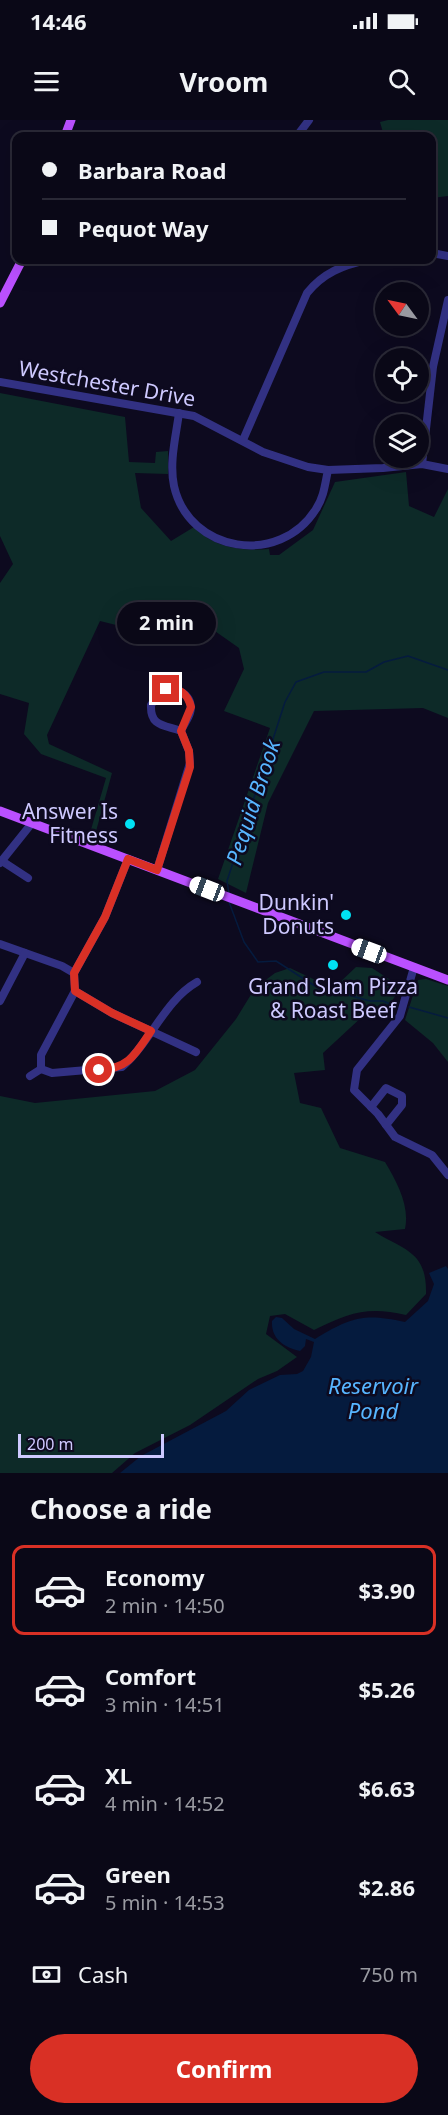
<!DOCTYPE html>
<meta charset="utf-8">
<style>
body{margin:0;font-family:"Noto Sans",sans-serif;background:#131120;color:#f1f3f6;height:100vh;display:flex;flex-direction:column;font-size:22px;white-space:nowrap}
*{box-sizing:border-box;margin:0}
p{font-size:20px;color:#999aa1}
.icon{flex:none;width:33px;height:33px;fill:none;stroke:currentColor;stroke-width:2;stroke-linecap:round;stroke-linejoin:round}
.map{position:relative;height:1353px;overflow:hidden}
.drawer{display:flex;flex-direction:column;background:#0a0817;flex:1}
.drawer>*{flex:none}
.banner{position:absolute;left:12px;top:12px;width:424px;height:132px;border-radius:12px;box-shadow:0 6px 24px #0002,0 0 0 2px #2a2936;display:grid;align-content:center;height:132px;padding:0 30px;background:#0a0817}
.needle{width:39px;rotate:303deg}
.tools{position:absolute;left:375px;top:162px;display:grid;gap:12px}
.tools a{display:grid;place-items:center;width:54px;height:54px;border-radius:50%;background:#0a0817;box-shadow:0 6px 24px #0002,0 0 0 2px #2a2936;font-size:30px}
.scale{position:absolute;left:18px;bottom:15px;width:146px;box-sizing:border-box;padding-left:6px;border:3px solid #cec9ff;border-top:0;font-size:16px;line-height:21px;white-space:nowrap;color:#cec9ff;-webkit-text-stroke:4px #0d0a1f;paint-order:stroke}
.end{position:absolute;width:27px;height:27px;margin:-14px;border:8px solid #d93025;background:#fff;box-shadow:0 0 0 3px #fff}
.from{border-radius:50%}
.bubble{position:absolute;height:42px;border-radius:21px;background:#0a0817;box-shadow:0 6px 24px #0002,0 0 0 2px #2a2936;font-size:20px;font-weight:700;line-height:42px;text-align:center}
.car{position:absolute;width:18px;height:36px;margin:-18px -9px;border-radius:8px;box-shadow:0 0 4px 2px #0007;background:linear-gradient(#fff 24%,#345 0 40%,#fff 0 76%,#345 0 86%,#fff 0)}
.banner b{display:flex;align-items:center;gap:21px;height:57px;font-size:22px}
.banner b+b{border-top:2px solid #2a2936}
.banner i{width:15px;height:15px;background:#f1f3f6}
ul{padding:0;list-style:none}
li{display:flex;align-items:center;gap:18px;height:90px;margin:0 12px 9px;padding:0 18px;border:3px solid transparent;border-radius:12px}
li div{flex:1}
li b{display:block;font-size:22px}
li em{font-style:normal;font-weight:700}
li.on{border-color:#d93025}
li>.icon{width:54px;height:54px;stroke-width:1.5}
h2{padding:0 30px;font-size:27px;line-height:72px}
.pay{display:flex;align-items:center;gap:15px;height:66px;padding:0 30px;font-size:22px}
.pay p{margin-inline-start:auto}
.button{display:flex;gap:12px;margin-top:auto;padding:12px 30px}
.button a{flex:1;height:69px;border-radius:36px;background:#d93025;color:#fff;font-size:24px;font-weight:700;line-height:69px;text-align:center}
.status{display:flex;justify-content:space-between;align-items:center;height:42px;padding:0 30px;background:#0a0817;direction:ltr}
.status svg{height:16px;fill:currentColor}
header{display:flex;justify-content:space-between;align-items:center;height:78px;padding:0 30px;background:#0a0817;font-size:27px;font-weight:700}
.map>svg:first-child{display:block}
.green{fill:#0d2a28}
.water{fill:#051b3e}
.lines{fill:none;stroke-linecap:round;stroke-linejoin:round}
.stream{stroke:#051b3e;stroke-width:1.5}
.minor{stroke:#323183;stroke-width:8}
.major{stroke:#ba50ff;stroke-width:9}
.route{stroke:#d93025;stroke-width:8}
.poi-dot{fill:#00e1f4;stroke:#0d0a1f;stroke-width:2}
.labels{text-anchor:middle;stroke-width:5;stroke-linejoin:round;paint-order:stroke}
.street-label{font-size:21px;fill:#cec9ff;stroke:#0d0a1f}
.poi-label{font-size:21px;fill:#cec9ff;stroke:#0d0a1f;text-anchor:end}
.water-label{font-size:22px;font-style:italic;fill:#57b5ff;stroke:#0d0a1f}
</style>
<div class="status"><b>14:46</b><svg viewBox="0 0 49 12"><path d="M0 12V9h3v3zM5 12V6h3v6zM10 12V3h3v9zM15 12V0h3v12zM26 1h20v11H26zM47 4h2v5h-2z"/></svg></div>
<header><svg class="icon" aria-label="menu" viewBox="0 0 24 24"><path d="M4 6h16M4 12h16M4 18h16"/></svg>Vroom<svg class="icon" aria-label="search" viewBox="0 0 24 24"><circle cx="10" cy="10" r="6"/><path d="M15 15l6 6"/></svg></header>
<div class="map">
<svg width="448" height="1353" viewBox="0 0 448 1353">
<rect width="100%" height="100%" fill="#0d0a1f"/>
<!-- green -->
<g class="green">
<polygon points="388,0 448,0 448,76 432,78 432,16 384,16 380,2"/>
<path d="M0,273L125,297L129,342L155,343L156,332L168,331V354L135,353L141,388L171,421L194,407C215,428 240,431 269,429L270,435H279L313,410L335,362L406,352L409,386L434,397L448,369V598L423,588L314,591L268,683L246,773L218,759L270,608L224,591L244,549L239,528L202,502L183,523L147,501L128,508L100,501L47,615L49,624L112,653L95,715L90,713L106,658L41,634L24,614L29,583L0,574V463L13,444L0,416Z"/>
<path d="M356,847L372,848L395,863L397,873L387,889L364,895L323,933L325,950L294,953L300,983L321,988L340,1028L385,1042C397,1062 410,1086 405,1109L375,1112C406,1131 427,1132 426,1174L406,1195C367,1186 349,1193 314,1210L285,1194L270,1196L266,1214L297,1237L277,1251L258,1259L190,1305L135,1333L112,1353H0V976L35,983L155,971L195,950L236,899L255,868L275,853L290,848L328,866H336Z"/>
<polygon points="426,859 448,866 448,942 433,923 405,900 418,860"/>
</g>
<!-- water -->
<path class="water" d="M446,1146L448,1149V1353H120L141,1336L226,1291L249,1270L280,1255L297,1254L303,1251L311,1237L314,1222L306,1219L305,1226L300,1231C284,1227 271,1219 272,1201L276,1197L282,1198L294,1209L315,1219C351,1197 364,1193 405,1202L428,1181L434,1164L429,1153Z"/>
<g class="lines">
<!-- stream -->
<g class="stream">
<polyline points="229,774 227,761 285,582 296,562 324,552 366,552 384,542 408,536 448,550"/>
<polyline points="229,782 244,822 258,842 276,841 315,866 370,881 383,881 399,888"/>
<polyline points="409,887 448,898"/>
</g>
<!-- minor -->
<g class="minor">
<polyline points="297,16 309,0"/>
<polyline points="432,133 448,136"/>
<polyline points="0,262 194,296 263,332 308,347 328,350 383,348 422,344 448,349"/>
<path d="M179,293C176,316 169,342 174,366C189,433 280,447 316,389C324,377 325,364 328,350"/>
<path d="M243,320L307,173C323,153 343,145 367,140"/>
<polyline points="422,344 433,247 448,180"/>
<polyline points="2,741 28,758"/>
<polyline points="0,743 32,703"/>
<path d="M157,750L190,643L189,631L181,611C183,605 188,600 190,593C195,575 176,565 161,571L151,585C150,607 165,605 181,611"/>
<polyline points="0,824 62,846 74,853"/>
<polyline points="414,847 400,896 357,950 354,970 378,994 395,1017 432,1035 448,1055"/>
<polyline points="75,871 112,893 196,932"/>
<polyline points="0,881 25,833"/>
<path d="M41,949L52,953L122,947C151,922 164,881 197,862"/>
<polyline points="30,956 41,949 41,935 75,871 74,853 105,797 128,739"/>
<polyline points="371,987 386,968 402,976 402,985 386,1005"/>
</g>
<!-- major -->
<g class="major">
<polyline points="65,16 71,0"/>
<polyline points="0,183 22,140"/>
<polyline points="0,691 448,860"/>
</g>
</g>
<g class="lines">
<!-- route -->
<path class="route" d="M99,950C129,948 135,935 151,911L112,893L75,871L74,853L105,797L128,739L157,750L190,647L189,631L181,611L191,587C188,574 179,567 166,569"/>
</g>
<!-- markers -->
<g class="poi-dot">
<circle cx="130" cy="704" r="6"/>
<circle cx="346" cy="795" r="6"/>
<circle cx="333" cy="845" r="6"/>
</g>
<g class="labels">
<!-- street labels -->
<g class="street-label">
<text transform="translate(107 264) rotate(10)" y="7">Westchester Drive</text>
</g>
<!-- poi labels -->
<g class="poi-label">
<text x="118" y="699">Answer Is<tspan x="118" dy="24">Fitness</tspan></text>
<text x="334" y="790">Dunkin'<tspan x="334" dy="24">Donuts</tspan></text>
<text x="333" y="874" text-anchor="middle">Grand Slam Pizza<tspan x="333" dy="24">&amp; Roast Beef</tspan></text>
</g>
<!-- water labels -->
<g class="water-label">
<text transform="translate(253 682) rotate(-72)" y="8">Pequid Brook</text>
<text x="373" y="1274">Reservoir<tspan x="373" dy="25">Pond</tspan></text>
</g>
</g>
</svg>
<div class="tools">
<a><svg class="needle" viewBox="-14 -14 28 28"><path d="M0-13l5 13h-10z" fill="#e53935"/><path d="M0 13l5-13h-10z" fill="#999aa1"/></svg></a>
<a><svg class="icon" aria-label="locate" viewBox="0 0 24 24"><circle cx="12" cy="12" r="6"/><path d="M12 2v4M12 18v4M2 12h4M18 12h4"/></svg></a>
<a><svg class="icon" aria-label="layers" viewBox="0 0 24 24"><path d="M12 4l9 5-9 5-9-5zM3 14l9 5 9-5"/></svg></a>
</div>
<div class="scale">200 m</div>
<i class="end from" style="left:99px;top:950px"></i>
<i class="end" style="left:166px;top:569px"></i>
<div class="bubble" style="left:117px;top:482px;width:99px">2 min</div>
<i class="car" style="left:207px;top:769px;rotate:291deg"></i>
<i class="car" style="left:369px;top:831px;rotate:290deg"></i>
<div class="banner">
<b><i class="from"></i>Barbara Road</b>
<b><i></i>Pequot Way</b>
</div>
</div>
<section class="drawer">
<h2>Choose a ride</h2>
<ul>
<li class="on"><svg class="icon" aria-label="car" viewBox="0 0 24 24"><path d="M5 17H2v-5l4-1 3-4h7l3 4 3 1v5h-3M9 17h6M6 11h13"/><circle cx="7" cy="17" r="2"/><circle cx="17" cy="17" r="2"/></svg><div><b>Economy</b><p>2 min · 14:50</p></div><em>$3.90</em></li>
<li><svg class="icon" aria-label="car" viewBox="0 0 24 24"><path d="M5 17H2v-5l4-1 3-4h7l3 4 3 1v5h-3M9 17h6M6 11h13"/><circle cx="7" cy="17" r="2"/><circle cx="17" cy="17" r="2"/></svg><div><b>Comfort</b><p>3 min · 14:51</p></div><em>$5.26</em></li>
<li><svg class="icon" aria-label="car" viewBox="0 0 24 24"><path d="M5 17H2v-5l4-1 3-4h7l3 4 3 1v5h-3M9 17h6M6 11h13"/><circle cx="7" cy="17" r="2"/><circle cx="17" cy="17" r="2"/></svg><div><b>XL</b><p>4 min · 14:52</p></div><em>$6.63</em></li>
<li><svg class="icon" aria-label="car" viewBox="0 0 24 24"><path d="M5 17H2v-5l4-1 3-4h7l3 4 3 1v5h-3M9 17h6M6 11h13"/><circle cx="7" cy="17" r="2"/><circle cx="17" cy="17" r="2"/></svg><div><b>Green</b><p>5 min · 14:53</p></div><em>$2.86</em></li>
</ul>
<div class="pay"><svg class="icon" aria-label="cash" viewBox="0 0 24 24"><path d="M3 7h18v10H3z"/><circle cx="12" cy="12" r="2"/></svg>Cash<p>750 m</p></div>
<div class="button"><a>Confirm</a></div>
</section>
